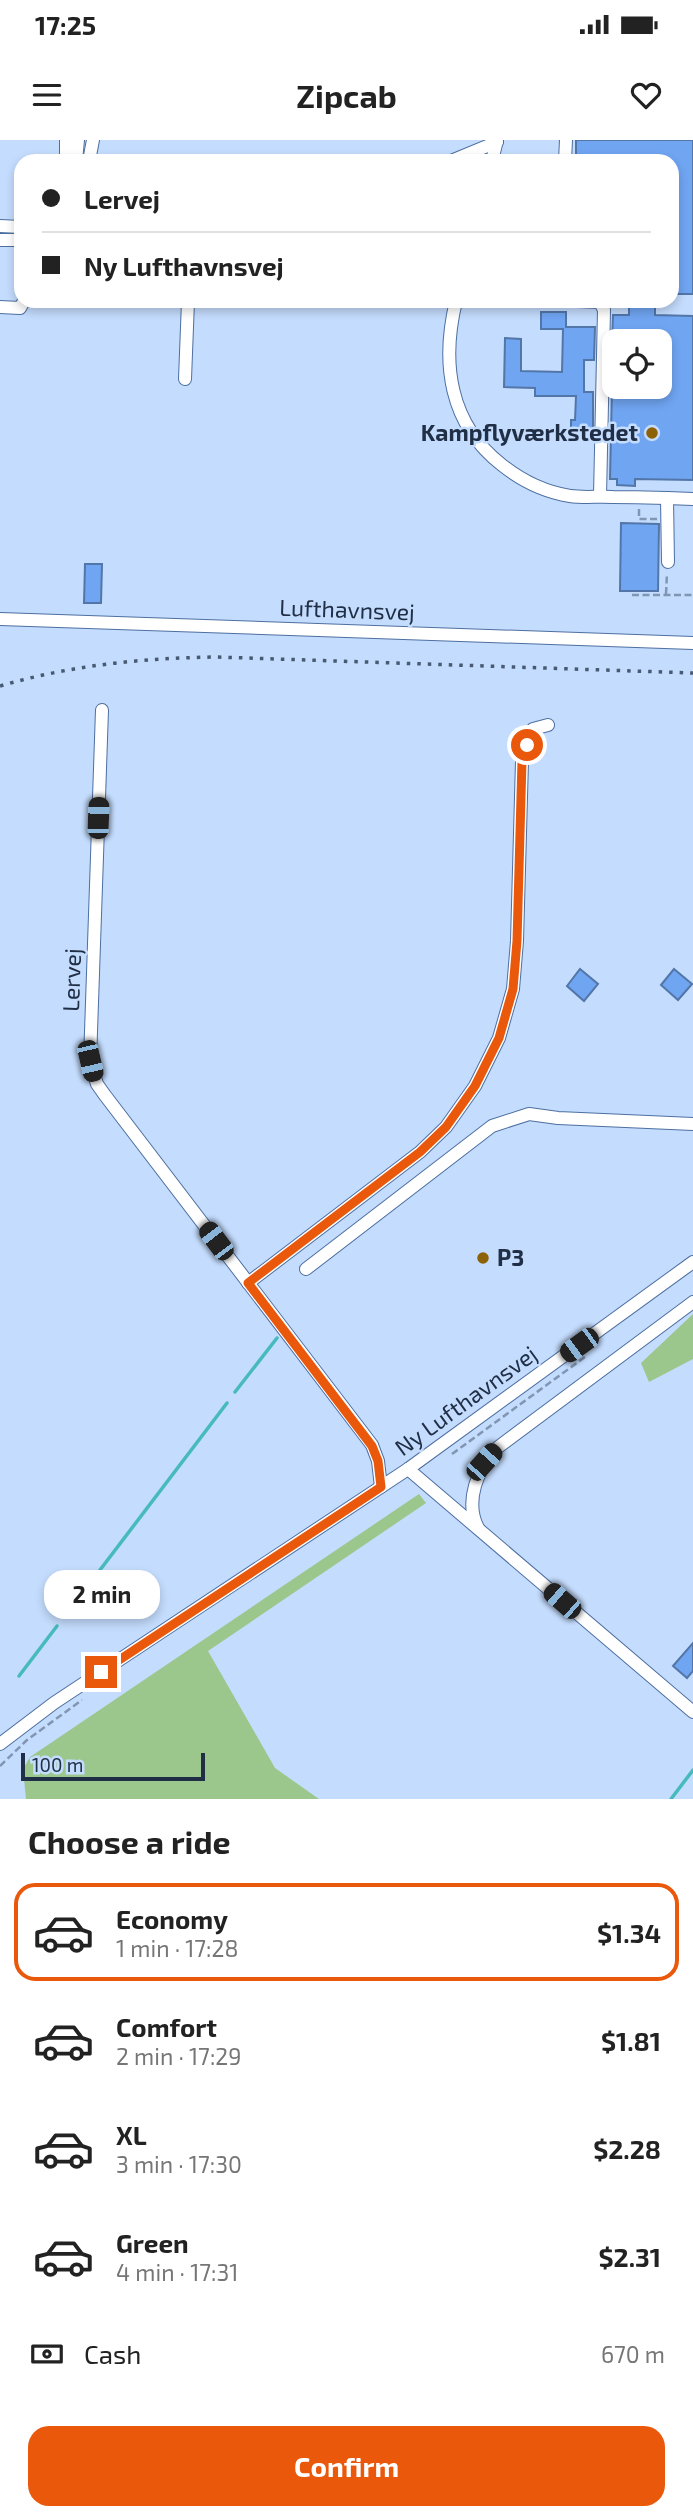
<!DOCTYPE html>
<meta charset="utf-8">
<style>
body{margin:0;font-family:"Exo 2",sans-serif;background:#f6f6f6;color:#222;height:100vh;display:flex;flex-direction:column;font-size:26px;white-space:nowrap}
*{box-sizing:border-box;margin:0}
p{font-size:23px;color:#767676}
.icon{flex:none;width:38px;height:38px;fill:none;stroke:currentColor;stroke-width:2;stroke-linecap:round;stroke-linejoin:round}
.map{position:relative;height:1659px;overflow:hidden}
.side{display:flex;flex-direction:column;background:#fff;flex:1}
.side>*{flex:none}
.hud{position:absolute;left:14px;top:14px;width:665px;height:154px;border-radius:21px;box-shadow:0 4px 10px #0003;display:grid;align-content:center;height:154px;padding:0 28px;background:#fff}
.controls{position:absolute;left:602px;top:189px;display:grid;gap:14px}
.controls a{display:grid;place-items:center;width:70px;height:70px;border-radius:14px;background:#fff;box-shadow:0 4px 10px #0003;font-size:35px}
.scale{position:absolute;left:21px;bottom:18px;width:184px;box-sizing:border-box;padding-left:7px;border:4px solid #202f45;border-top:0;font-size:19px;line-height:24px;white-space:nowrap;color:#202f45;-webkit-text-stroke:5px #c4dcfd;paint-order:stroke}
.end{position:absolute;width:32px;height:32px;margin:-16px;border:9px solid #ea580c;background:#fff;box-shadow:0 0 0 4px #fff}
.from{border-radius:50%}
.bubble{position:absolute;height:49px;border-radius:21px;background:#fff;box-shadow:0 4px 10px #0003;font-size:23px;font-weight:700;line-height:49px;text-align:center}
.car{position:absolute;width:21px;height:42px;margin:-21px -10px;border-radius:9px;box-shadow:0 0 5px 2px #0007;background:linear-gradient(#222 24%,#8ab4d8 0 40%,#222 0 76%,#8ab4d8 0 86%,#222 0)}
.hud b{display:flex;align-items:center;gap:24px;height:66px;font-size:26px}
.hud b+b{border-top:2px solid #e0e0e0}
.hud i{width:18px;height:18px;background:#222}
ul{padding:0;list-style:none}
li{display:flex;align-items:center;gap:21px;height:98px;margin:0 14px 10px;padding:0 14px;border:4px solid transparent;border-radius:21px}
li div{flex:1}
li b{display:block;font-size:26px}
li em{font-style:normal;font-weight:700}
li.selected{border-color:#ea580c}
li>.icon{width:63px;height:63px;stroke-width:1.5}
h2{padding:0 28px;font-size:32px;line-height:84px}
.pay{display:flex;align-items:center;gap:18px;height:77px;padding:0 28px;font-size:26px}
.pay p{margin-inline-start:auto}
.cta{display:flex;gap:14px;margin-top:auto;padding:14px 28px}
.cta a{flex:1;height:80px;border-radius:21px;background:#ea580c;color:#fff;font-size:28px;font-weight:700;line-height:80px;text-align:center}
.status{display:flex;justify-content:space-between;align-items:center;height:49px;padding:0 35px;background:#fff;direction:ltr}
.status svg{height:19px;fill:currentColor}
header{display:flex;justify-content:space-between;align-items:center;height:91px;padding:0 28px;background:#fff;font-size:32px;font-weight:700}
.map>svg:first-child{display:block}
.green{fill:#9bc68c}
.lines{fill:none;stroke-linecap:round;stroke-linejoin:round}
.stream{stroke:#47babd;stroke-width:3.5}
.building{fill:#70a5f2;stroke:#5376a8;stroke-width:2}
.minor-casing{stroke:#4d6fa1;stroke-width:14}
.path{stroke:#8196b2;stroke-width:2.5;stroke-dasharray:7 3.5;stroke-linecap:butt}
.minor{stroke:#fff;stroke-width:12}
.rail{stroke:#485a72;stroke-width:3.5;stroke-dasharray:3.5 7;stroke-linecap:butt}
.route{stroke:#ea580c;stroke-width:9}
.poi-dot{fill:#8d6207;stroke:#c4dcfd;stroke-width:2.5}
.labels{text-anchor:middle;stroke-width:5;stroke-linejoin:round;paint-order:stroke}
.poi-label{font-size:23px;font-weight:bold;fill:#202f45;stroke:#c4dcfd;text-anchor:end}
.street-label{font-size:23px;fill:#202f45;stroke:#c4dcfd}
</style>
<div class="status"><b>17:25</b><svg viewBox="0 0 49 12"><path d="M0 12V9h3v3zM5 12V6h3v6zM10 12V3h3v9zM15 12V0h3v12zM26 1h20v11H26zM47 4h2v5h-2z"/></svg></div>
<header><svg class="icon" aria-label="menu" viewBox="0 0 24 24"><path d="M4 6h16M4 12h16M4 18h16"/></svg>Zipcab<svg class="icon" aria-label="heart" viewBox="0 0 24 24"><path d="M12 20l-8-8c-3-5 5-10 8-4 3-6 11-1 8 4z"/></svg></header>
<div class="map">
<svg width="693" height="1659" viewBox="0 0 693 1659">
<rect width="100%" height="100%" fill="#c4dcfd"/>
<!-- green -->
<g class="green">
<polygon points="693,1174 693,1219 649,1242 641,1223"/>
<polygon points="419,1354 426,1363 208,1511 275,1628 319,1659 26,1659 23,1629 30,1617"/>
</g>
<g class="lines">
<!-- stream -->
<g class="stream">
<polyline points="235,1252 277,1198"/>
<polyline points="65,1476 227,1263"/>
<polyline points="19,1536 57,1486"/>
<polyline points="671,1659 693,1630"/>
</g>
</g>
<!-- building -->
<g class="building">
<polygon points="576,0 693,0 693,154 672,154 672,21 576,21"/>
<polygon points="629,161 655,161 655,175 693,176 693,340 635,339 635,346 617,345 617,339 610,339 612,247 660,247 660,201 612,201 613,175 629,175"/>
<polygon points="541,172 566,172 566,187 595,187 594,220 584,220 584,252 593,252 593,292 582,292 582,299 571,298 571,280 575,280 576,256 535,256 535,248 504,247 505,198 521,199 521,231 562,232 563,189 541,189"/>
<polygon points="621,383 659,384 658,451 620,451"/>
<polygon points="85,424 102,424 101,463 84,463"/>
<polygon points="580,829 598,844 584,861 567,846"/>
<polygon points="674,829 692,844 678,860 661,845"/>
<polygon points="693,1503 693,1531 687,1538 673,1526"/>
</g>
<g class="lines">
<defs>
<g id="minor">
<polyline points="66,21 66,0"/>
<polyline points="76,21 78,0"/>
<polyline points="89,21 93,0"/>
<polyline points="451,21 497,2 495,0"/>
<polyline points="492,21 497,0"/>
<polyline points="565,21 566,0"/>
<polyline points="0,86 21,87"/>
<polyline points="0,100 21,100"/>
<path d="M456,161C441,223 449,284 502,325C522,341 545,352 570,356C584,358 599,356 613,357C639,357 666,358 693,359"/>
<polyline points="577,161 600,162 604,170 600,356"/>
<polyline points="0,167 20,168 24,161"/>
<polyline points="185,239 188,161"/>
<polyline points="667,358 668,422"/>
<polyline points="0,479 693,503"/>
<polyline points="102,570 90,921 97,944 104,954 372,1305 378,1321 381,1347"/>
<polyline points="306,1129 492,986 529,974 558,978 693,984"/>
<polyline points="248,1143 420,1012 446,987 475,946 499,898 513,849 517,801 522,621 533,589 548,585"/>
<polyline points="408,1329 693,1572"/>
<path d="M478,1388C464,1361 478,1328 497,1308L693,1162"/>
<polyline points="0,1604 54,1563 408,1329 693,1122"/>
</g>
</defs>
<!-- minor casing -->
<use href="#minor" class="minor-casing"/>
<!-- path -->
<g class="path">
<polyline points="639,369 639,379 657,379"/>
<polyline points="666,454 667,433"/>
<polyline points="632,455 693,455"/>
<polyline points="452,1314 585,1217"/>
<polyline points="0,1626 27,1600 82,1560"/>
</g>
<!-- minor -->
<use href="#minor" class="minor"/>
<!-- rail -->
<path class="rail" d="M0,546C72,525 143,518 217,517L693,533"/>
</g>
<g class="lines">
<!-- route -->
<polyline class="route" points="101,1532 381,1347 378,1321 372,1306 248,1143 420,1012 446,987 475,946 499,898 513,849 517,801 522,621 527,605"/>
</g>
<!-- markers -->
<g class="poi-dot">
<circle cx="652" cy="293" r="7"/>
<circle cx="483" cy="1118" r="7"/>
</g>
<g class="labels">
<!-- poi labels -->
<g class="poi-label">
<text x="638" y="301">Kampflyværkstedet</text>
<text x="497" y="1126" text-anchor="start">P3</text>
</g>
<!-- street labels -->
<g class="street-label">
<text transform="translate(347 470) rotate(2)" y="8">Lufthavnsvej</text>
<text transform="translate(72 840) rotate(-88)" y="8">Lervej</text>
<text transform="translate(466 1261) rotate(-36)" y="8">Ny Lufthavnsvej</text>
</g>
</g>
</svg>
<div class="controls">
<a><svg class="icon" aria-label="locate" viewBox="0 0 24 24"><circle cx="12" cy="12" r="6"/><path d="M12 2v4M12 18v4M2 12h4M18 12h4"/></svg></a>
</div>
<div class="scale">100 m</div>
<i class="end from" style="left:527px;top:605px"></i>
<i class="end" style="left:101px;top:1532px"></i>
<div class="bubble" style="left:44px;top:1430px;width:116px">2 min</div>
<i class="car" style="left:98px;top:678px;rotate:2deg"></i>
<i class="car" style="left:90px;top:921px;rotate:167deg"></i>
<i class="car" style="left:216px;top:1101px;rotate:323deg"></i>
<i class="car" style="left:579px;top:1205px;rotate:234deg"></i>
<i class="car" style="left:484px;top:1322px;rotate:42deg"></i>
<i class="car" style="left:562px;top:1461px;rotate:311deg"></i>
<div class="hud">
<b><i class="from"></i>Lervej</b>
<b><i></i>Ny Lufthavnsvej</b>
</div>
</div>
<section class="side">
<h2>Choose a ride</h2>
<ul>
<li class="selected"><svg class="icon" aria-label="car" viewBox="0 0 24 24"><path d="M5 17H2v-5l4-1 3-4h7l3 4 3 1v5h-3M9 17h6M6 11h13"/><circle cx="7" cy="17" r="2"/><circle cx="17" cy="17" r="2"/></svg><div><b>Economy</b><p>1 min · 17:28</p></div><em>$1.34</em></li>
<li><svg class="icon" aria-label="car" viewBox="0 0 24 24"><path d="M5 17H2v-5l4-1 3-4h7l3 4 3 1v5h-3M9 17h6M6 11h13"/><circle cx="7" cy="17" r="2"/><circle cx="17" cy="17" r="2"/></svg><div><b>Comfort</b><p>2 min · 17:29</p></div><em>$1.81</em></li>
<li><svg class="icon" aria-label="car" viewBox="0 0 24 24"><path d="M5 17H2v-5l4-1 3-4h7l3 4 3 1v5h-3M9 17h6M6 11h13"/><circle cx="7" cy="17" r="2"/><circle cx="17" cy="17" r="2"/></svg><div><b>XL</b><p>3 min · 17:30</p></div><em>$2.28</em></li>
<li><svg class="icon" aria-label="car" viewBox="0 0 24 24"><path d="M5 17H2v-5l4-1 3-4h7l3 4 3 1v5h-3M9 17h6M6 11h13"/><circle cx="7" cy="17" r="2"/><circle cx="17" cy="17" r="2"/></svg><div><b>Green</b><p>4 min · 17:31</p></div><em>$2.31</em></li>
</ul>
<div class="pay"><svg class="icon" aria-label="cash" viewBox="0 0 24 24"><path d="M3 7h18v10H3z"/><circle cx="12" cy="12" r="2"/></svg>Cash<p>670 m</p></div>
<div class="cta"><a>Confirm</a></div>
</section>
